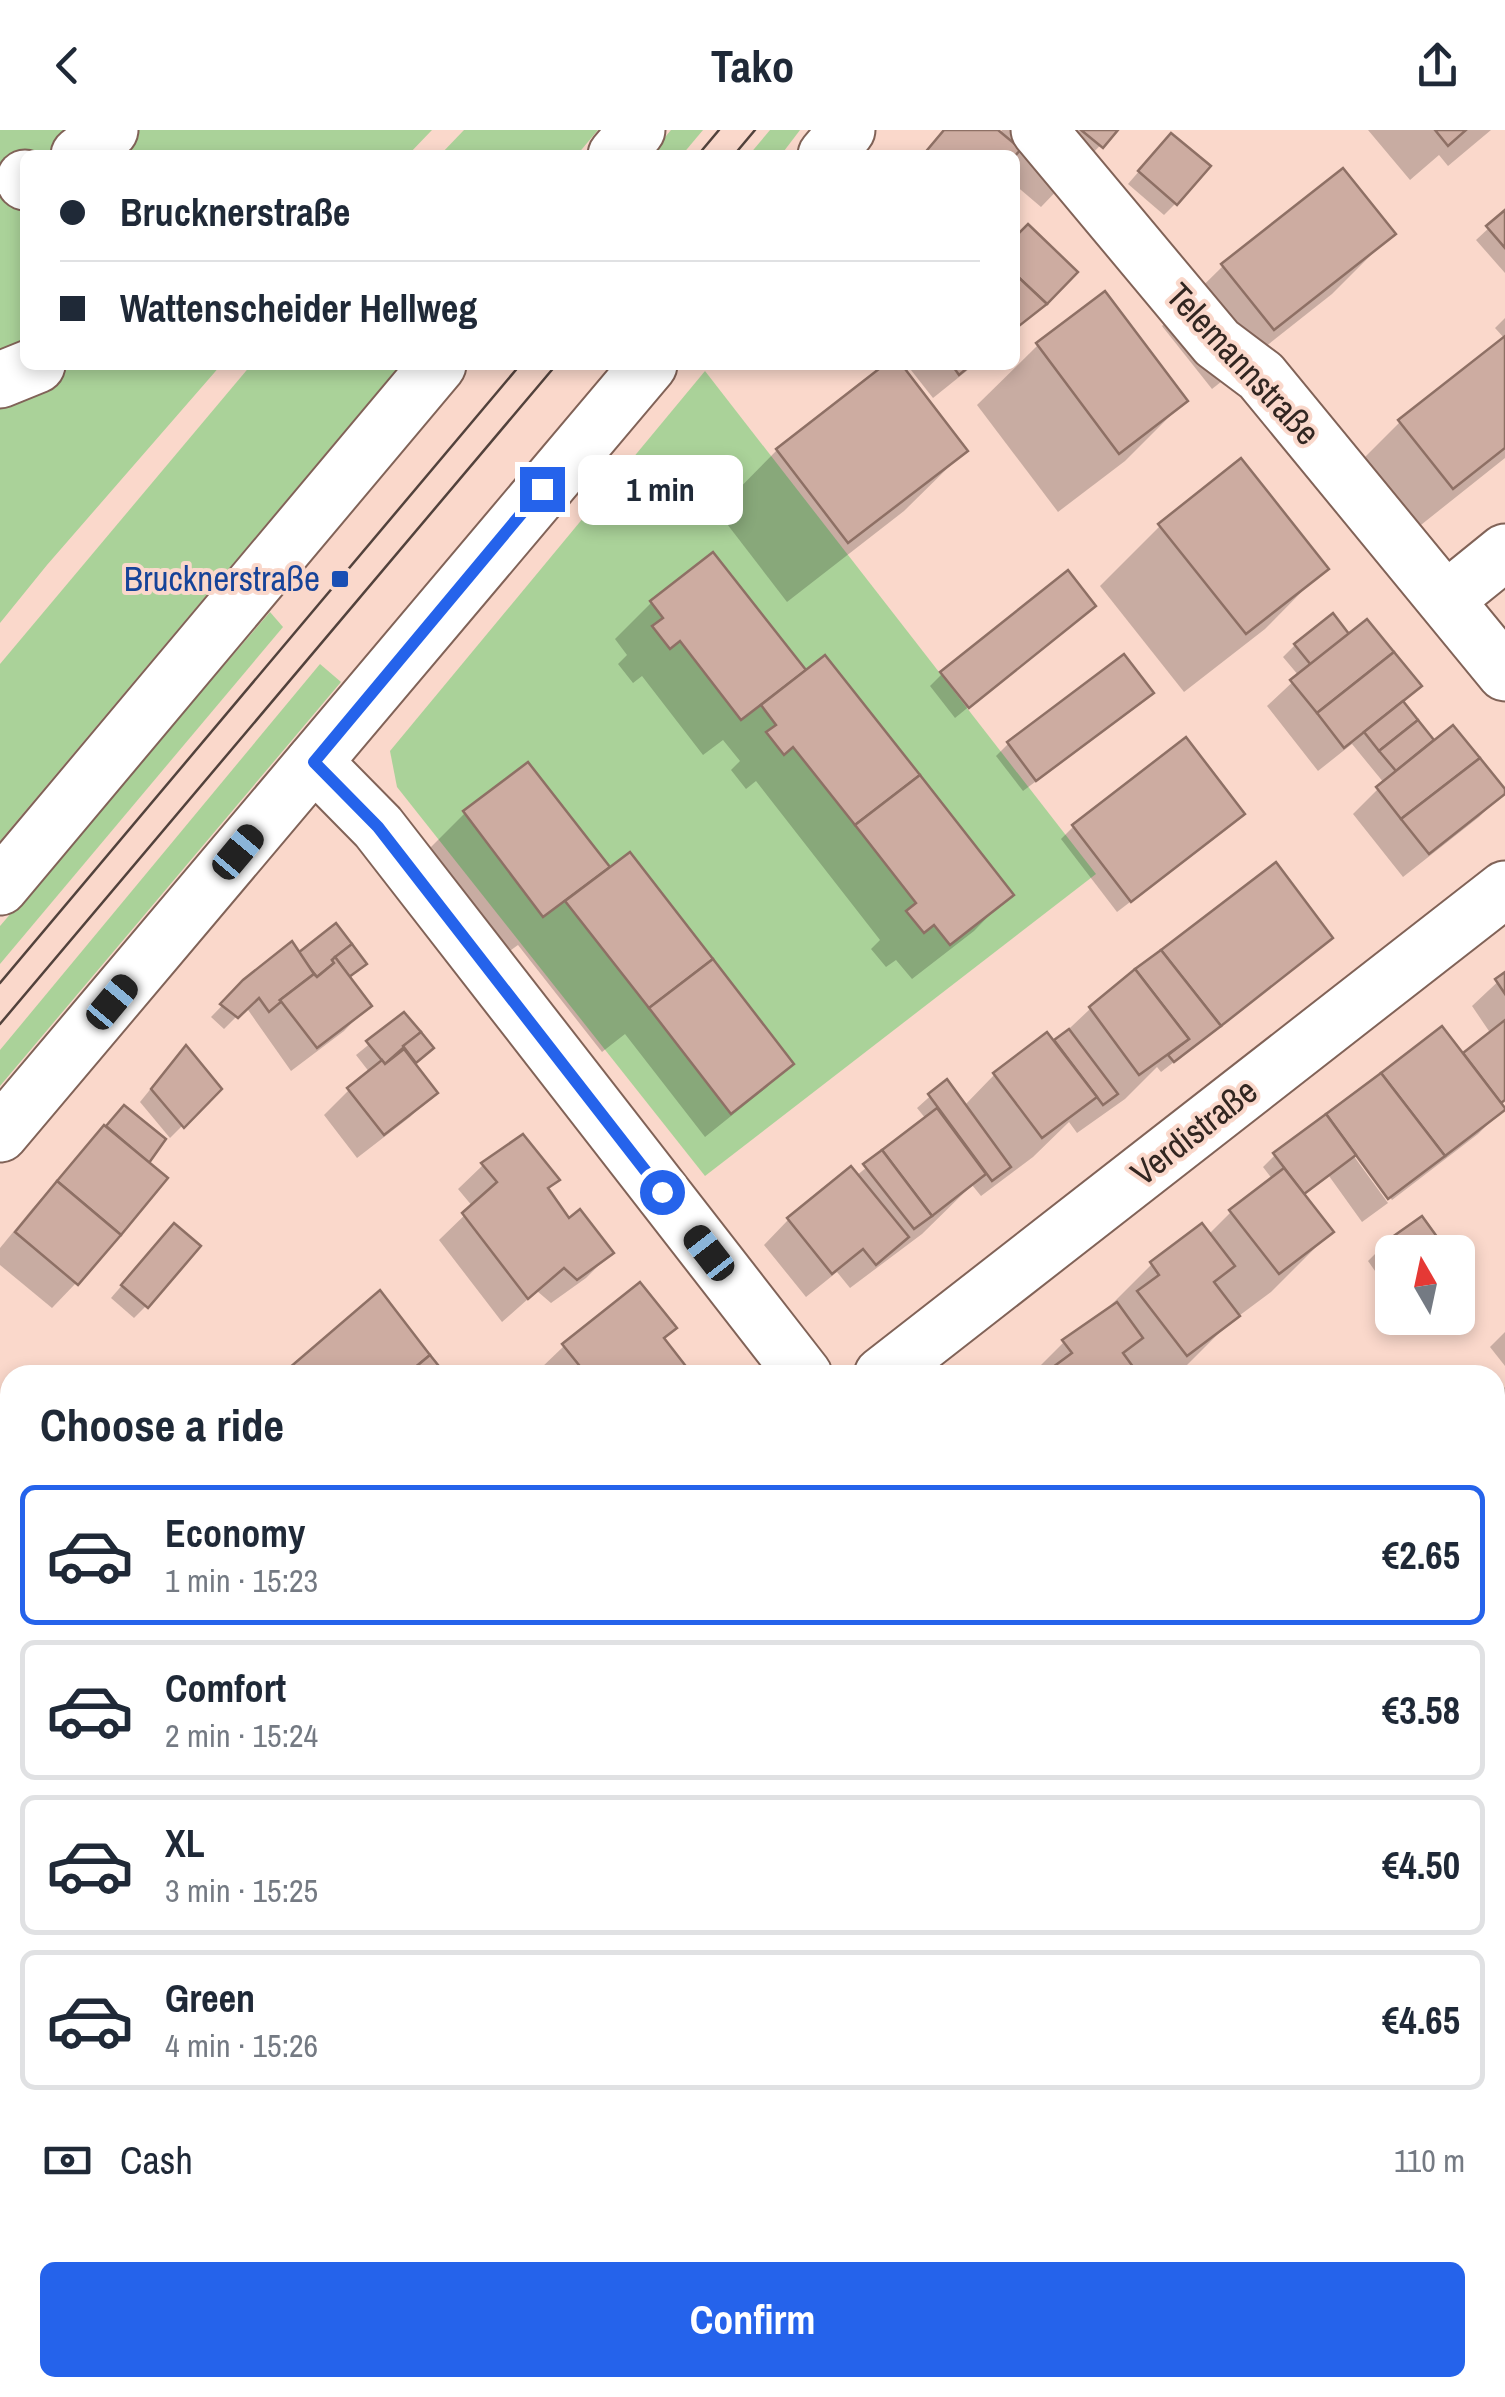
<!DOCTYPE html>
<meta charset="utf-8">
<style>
body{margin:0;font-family:"Archivo Narrow",sans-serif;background:#f6f6f7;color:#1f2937;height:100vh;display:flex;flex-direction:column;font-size:38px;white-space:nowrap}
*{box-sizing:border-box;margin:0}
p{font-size:32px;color:#747a83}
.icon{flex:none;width:55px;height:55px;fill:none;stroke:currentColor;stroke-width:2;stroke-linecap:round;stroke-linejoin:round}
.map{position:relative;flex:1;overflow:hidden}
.drawer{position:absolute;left:0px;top:1235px;width:1505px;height:1032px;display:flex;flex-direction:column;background:#fff;border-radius:30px 30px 0 0;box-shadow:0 5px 15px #0003}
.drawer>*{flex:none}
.guide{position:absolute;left:20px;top:20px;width:1000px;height:220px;border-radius:15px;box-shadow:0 5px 15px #0003;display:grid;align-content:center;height:220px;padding:0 40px;background:#fff}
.needle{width:65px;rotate:351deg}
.fabs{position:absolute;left:1375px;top:1105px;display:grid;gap:20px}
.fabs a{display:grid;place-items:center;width:100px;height:100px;border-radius:15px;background:#fff;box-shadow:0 5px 15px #0003;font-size:50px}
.end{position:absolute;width:45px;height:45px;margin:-22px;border:12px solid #2563eb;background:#fff;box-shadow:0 0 0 5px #fff}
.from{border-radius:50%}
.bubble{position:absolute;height:70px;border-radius:15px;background:#fff;box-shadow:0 5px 15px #0003;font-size:32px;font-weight:800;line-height:70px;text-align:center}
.car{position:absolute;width:30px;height:60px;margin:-30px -15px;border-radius:12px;box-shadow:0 0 8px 2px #0007;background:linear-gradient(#222 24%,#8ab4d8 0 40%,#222 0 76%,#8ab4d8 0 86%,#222 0)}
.guide b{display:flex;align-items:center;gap:35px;height:95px;font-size:38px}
.guide b+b{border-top:2px solid #e0e1e3}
.guide i{width:25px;height:25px;background:#1f2937}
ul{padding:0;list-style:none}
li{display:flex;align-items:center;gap:30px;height:140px;margin:0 20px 15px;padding:0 20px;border:5px solid #e0e1e3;border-radius:15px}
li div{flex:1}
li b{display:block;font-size:38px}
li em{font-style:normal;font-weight:800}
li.current{border-color:#2563eb}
li>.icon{width:90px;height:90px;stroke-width:1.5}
h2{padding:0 40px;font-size:45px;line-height:120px}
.pay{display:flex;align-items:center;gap:25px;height:110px;padding:0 40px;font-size:38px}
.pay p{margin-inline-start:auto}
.action{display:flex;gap:20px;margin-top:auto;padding:20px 40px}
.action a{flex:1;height:115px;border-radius:15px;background:#2563eb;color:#fff;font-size:40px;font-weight:800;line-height:115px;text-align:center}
header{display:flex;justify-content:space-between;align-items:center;height:130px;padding:0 40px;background:#fff;font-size:45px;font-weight:800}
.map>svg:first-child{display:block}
.green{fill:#aad299}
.shadow{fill:#0003}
.building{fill:#cdaca1;stroke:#8e7065;stroke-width:2.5}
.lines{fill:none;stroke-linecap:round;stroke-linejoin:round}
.minor-casing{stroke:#816358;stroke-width:59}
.major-casing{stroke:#816358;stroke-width:59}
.minor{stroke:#fff;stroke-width:55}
.major{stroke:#fff;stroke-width:55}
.tram{stroke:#52423c;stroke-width:2.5}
.route{stroke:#2563eb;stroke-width:12}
.transit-dot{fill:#1a4fb4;stroke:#fad8cb;stroke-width:4}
.labels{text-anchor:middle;stroke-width:8;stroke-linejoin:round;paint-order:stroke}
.street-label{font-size:35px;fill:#322621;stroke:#fad8cb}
.transit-label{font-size:35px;fill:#164399;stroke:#fad8cb;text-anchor:end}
</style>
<header><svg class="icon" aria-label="back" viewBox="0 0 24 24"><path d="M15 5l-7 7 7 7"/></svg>Tako<svg class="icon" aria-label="share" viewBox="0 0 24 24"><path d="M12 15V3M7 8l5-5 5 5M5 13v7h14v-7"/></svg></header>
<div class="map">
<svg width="1505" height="2267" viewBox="0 0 1505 2267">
<rect width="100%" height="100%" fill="#fad8cb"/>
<!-- green -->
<g class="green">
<polygon points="0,0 432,0 408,25 25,25 25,235 221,235 47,435 0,493"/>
<polygon points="464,0 598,0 577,25 440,25"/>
<polygon points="671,0 703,0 682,25 650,25"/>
<polygon points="770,0 800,0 781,25 749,25"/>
<polygon points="251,235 400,235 0,711 0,534"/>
<polygon points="705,241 1096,744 705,1046 397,657 390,621"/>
<polygon points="270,482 283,497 0,834 0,796"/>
<polygon points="320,534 341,552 0,956 0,920"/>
</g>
<!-- shadow -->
<g class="shadow">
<polygon points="943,0 994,0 999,4 1002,0 1115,0 1041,77 1015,55 1015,25 922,25"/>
<polygon points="1368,0 1491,0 1448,36 1439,25 1410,50"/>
<polygon points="1159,18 1176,73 1164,85 1128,54"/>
<polygon points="1505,83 1505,143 1476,110"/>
<polygon points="1392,104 1332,164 1212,259 1162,196 1223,136"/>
<polygon points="1105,165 1185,271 1125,331 1058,382 977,275 1038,215"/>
<polygon points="1505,188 1505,328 1392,418 1340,352 1400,292 1505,209 1495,198"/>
<polygon points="888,235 899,235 965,321 904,381 787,472 717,381 777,320"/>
<polygon points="907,235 974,235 933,268"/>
<polygon points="1160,396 1325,438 1265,499 1184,562 1100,456"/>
<polygon points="712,425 806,543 1010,764 974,801 912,849 896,830 886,837 871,819 880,810 756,651 746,659 731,640 740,631 723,610 703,625 642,546 633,553 618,534 627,525 615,509 651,473"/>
<polygon points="1093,476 955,588 930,556 942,544"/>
<polygon points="1349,507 1418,556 1401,573 1424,622 1504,662 1479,687 1403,747 1353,684 1384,653 1352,614 1318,641 1267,576 1299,546 1283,527 1295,515"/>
<polygon points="1123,527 1150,563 1138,575 1023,661 996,626 1008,614"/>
<polygon points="1186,611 1242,684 1230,696 1117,782 1061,709 1073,697"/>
<polygon points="528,636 610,740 791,933 766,958 705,1007 625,904 602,922 518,815 496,831 419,729 465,683"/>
<polygon points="1330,808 1318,820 1161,942 1157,937 1125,969 1077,1003 1069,992 1033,1027 981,1066 972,1055 922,1104 850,1158 837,1142 806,1167 764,1115 788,1090 851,1040 856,1046 926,989 917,978 946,952 964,976 994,945 1046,905 1053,914 1090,879 1137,841"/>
<polygon points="299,824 363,834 348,849 368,876 344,901 291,941 246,877 224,899 211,887 245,852"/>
<polygon points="1505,845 1505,969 1499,974 1503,979 1478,1004 1392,1070 1357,1021 1353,1025 1388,1073 1362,1092 1329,1046 1303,1066 1331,1102 1271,1162 1228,1194 1177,1245 1031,1245 1064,1212 1098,1188 1152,1134 1208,1105 1231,1082 1273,1050 1263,1037 1275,1025 1463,927 1491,904 1472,876"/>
<polygon points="404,886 419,930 413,935 435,962 410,987 357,1028 324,985 349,960 370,943 356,925"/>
<polygon points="174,930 219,959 170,1008 140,972"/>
<polygon points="112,990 163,1010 76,1153 52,1178 0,1135 0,1118 32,1079"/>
<polygon points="483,1035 557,1050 547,1060 569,1092 611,1123 586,1148 551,1173 537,1161 502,1192 439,1110 473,1077 458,1059"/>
<polygon points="1421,1089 1445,1122 1392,1122 1392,1165 1368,1131 1380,1119"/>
<polygon points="162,1109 146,1176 134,1188 111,1168"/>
<polygon points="1505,1202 1505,1236 1490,1217"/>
<polygon points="662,1210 672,1245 543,1245 539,1240 564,1216"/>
<polygon points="1505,1257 1505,1334 1495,1342 1495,1287 1504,1280 1495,1270 1495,1267"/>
<polygon points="10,1494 10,1626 0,1634 0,1503"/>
<polygon points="1505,1569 1505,1726 1495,1733 1495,1579"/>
<polygon points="10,1771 10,1805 0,1793 0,1781"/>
<polygon points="0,1852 8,1858 10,1856 10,1980 2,1987 0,1984"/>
<polygon points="80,2258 214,2258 205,2267 70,2267"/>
<polygon points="548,2258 675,2258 681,2267 533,2267"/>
<polygon points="861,2258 966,2258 973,2267 851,2267"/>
<polygon points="1202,2258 1280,2258 1287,2267 1190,2267"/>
</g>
<!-- building -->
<g class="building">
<polygon points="944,0 998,0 1021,19 1015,26 923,25"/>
<polygon points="1081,0 1118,0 1103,18"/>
<polygon points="1435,0 1466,0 1448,16"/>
<polygon points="1171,3 1211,36 1177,75 1138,41"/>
<polygon points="1343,38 1396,104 1274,200 1221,134"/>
<polygon points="1505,80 1505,118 1486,96"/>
<polygon points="1028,94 1078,142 1047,174 1015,144 1015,107"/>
<polygon points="1015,144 1047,174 1015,199"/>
<polygon points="1105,161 1188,271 1119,324 1036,213"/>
<polygon points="1505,206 1505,318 1453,359 1398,290"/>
<polygon points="884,235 902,235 968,321 848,413 776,319"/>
<polygon points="952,235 971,235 959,245"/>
<polygon points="1241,328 1329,439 1246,504 1158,394"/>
<polygon points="713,422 806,540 741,590 680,511 670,519 652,496 663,488 650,471"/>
<polygon points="1068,440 1096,476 969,578 940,542"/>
<polygon points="1333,483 1349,504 1311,535 1294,514"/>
<polygon points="1367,489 1394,522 1317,583 1290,550"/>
<polygon points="1394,522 1422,556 1344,618 1317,583"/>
<polygon points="1124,524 1154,563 1036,651 1007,612"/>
<polygon points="825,525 920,645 855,695 793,617 784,625 766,602 776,595 761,575"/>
<polygon points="1403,571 1418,590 1379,621 1364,602"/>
<polygon points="1418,590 1434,610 1396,641 1379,621"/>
<polygon points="1453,595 1480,628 1401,689 1376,657"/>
<polygon points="1186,607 1245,684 1131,772 1072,695"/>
<polygon points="1480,628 1505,659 1505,664 1429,724 1401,689"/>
<polygon points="528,632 610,737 543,787 463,681"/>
<polygon points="920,645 1014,765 950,815 934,795 924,803 906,781 916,773 855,695"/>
<polygon points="630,722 713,829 649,878 565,771"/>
<polygon points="1276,732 1333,808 1221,896 1161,820"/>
<polygon points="336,793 352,814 332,830 334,833 317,847 298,823"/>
<polygon points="292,811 314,844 280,870 282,871 269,882 259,868 238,888 220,874 243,850"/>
<polygon points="352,814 367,834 349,847 335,827"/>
<polygon points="1161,820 1221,896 1174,932 1168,925 1189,909 1135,839"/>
<polygon points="335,827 372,876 317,918 280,870 314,844 317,847 334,833 332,830"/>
<polygon points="713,829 794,934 731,984 649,878"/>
<polygon points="1135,839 1189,909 1139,945 1089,877"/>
<polygon points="1505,842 1505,864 1495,849"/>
<polygon points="404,882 421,902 385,934 366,911"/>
<polygon points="1505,890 1505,970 1501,973 1463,923"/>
<polygon points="1442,896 1505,978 1505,980 1445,1026 1381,943"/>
<polygon points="1069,899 1118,964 1103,975 1054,910"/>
<polygon points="421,902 434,918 416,933 403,916"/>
<polygon points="1047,902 1097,967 1042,1008 993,943"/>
<polygon points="186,915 222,959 184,998 151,959"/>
<polygon points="404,919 438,963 384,1005 347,958 382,930 385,934"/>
<polygon points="1381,943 1445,1026 1388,1069 1326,984"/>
<polygon points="947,949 1011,1037 992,1051 928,964"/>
<polygon points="124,975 166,1009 149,1033 106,996"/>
<polygon points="937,978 986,1044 932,1086 882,1020"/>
<polygon points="1326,984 1356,1025 1304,1064 1273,1023"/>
<polygon points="104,995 168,1048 121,1105 57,1051"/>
<polygon points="523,1004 560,1050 548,1058 569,1088 580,1079 614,1123 577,1150 564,1138 528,1169 462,1083 497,1052 481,1033"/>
<polygon points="882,1020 932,1086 914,1099 863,1034"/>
<polygon points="851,1036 909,1107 876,1135 863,1119 832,1144 787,1088"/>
<polygon points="1284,1038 1334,1102 1279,1144 1229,1080"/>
<polygon points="57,1051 121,1105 78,1155 15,1102"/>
<polygon points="1422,1086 1448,1122 1392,1122 1392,1138 1378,1117"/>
<polygon points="174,1093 201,1116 148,1178 121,1155"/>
<polygon points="1202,1093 1235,1136 1214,1152 1240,1186 1187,1226 1137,1161 1159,1145 1150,1132"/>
<polygon points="640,1152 677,1198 664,1208 685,1235 673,1245 587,1245 562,1214"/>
<polygon points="380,1160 430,1225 406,1245 281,1245"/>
<polygon points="1117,1172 1143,1208 1123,1223 1139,1245 1053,1245 1049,1240 1072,1223 1062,1210"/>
<polygon points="430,1225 446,1245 406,1245"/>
<polygon points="1505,1276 1505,1334 1495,1342 1495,1284"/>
<polygon points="10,1491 10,1539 0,1547 0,1500"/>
<polygon points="10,1540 10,1568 0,1557 0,1548"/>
<polygon points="10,1585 10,1609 0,1597 0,1593"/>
<polygon points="1505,1625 1505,1658 1495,1644 1495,1632"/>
<polygon points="1495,1644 1505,1658 1505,1721 1495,1729"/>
<polygon points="0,1849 10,1858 10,1943 0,1932"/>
<polygon points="0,2234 10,2244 0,2255"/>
<polygon points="77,2258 217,2258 206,2267 71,2267 68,2265"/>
<polygon points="543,2258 637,2258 644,2267 528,2267"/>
<polygon points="637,2258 678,2258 684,2267 644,2267"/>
<polygon points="870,2258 969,2258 976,2267 877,2267"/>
<polygon points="1198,2258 1283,2258 1290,2267 1197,2267 1192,2261"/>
<polygon points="1339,2258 1430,2258 1418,2267 1326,2267"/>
</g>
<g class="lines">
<defs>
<g id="minor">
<polyline points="1039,0 1217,213 1261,246 1505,543"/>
<polyline points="79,25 110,0"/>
<polyline points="25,48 25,52"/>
<polyline points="0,250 37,235"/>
<polyline points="1447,469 1505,422"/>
<polyline points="314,632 378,697 804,1245"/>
<polyline points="882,1245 1505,759"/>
<polyline points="0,1344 10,1356"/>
<polyline points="1495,1464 1505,1456"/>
<polyline points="1082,2258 1089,2267"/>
<polyline points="347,2267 358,2258"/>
</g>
<g id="major">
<polyline points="616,25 637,0"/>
<polyline points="826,25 847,0"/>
<polyline points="0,757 438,235"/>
<polyline points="0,1004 649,235"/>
</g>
</defs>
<!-- minor casing -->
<use href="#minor" class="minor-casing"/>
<!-- major casing -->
<use href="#major" class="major-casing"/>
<!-- minor -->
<use href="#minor" class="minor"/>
<!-- major -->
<use href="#major" class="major"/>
<!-- tram -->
<g class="tram">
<polyline points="698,25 719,0"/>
<polyline points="734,25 755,0"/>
<polyline points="0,853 520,235"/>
<polyline points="0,894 556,235"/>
</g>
</g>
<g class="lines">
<!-- route -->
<polyline class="route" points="542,359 314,632 378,697 662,1062"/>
</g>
<!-- markers -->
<rect class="transit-dot" x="330" y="439" width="20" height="20" rx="5"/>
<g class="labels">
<!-- street labels -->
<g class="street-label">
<text transform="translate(1243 234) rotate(47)" y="12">Telemannstraße</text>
<text transform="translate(1194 1002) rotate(-38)" y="12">Verdistraße</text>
</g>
<!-- transit labels -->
<g class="transit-label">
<text x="320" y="461">Brucknerstraße</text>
</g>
</g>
</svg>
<div class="fabs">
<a><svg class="needle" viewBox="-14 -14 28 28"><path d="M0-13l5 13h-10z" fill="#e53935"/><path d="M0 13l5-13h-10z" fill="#747a83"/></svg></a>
</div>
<i class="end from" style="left:662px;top:1062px"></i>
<i class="end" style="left:542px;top:359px"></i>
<div class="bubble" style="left:578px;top:325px;width:165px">1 min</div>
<i class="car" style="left:238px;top:722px;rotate:40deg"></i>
<i class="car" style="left:112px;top:872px;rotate:40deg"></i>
<i class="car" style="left:709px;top:1123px;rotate:322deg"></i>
<div class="guide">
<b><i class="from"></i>Brucknerstraße</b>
<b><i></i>Wattenscheider Hellweg</b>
</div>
<section class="drawer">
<h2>Choose a ride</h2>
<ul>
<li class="current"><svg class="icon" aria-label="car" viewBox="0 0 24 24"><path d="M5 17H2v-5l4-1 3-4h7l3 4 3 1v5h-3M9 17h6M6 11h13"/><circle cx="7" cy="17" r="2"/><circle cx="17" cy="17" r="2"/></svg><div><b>Economy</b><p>1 min · 15:23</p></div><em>€2.65</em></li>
<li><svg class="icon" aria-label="car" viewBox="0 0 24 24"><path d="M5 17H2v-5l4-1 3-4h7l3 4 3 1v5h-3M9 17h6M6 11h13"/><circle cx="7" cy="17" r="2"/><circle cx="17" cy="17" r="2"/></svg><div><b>Comfort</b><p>2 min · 15:24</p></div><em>€3.58</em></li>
<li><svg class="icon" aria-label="car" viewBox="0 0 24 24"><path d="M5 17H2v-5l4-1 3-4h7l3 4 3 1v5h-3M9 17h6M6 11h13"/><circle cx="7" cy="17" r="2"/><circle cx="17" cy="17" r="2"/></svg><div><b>XL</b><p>3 min · 15:25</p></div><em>€4.50</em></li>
<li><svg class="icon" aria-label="car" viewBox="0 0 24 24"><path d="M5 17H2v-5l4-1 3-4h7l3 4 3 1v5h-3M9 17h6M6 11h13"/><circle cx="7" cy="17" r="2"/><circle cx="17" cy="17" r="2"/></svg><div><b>Green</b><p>4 min · 15:26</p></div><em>€4.65</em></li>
</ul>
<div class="pay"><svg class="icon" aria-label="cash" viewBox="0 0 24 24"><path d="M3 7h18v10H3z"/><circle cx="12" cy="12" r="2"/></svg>Cash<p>110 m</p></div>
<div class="action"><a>Confirm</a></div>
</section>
</div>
